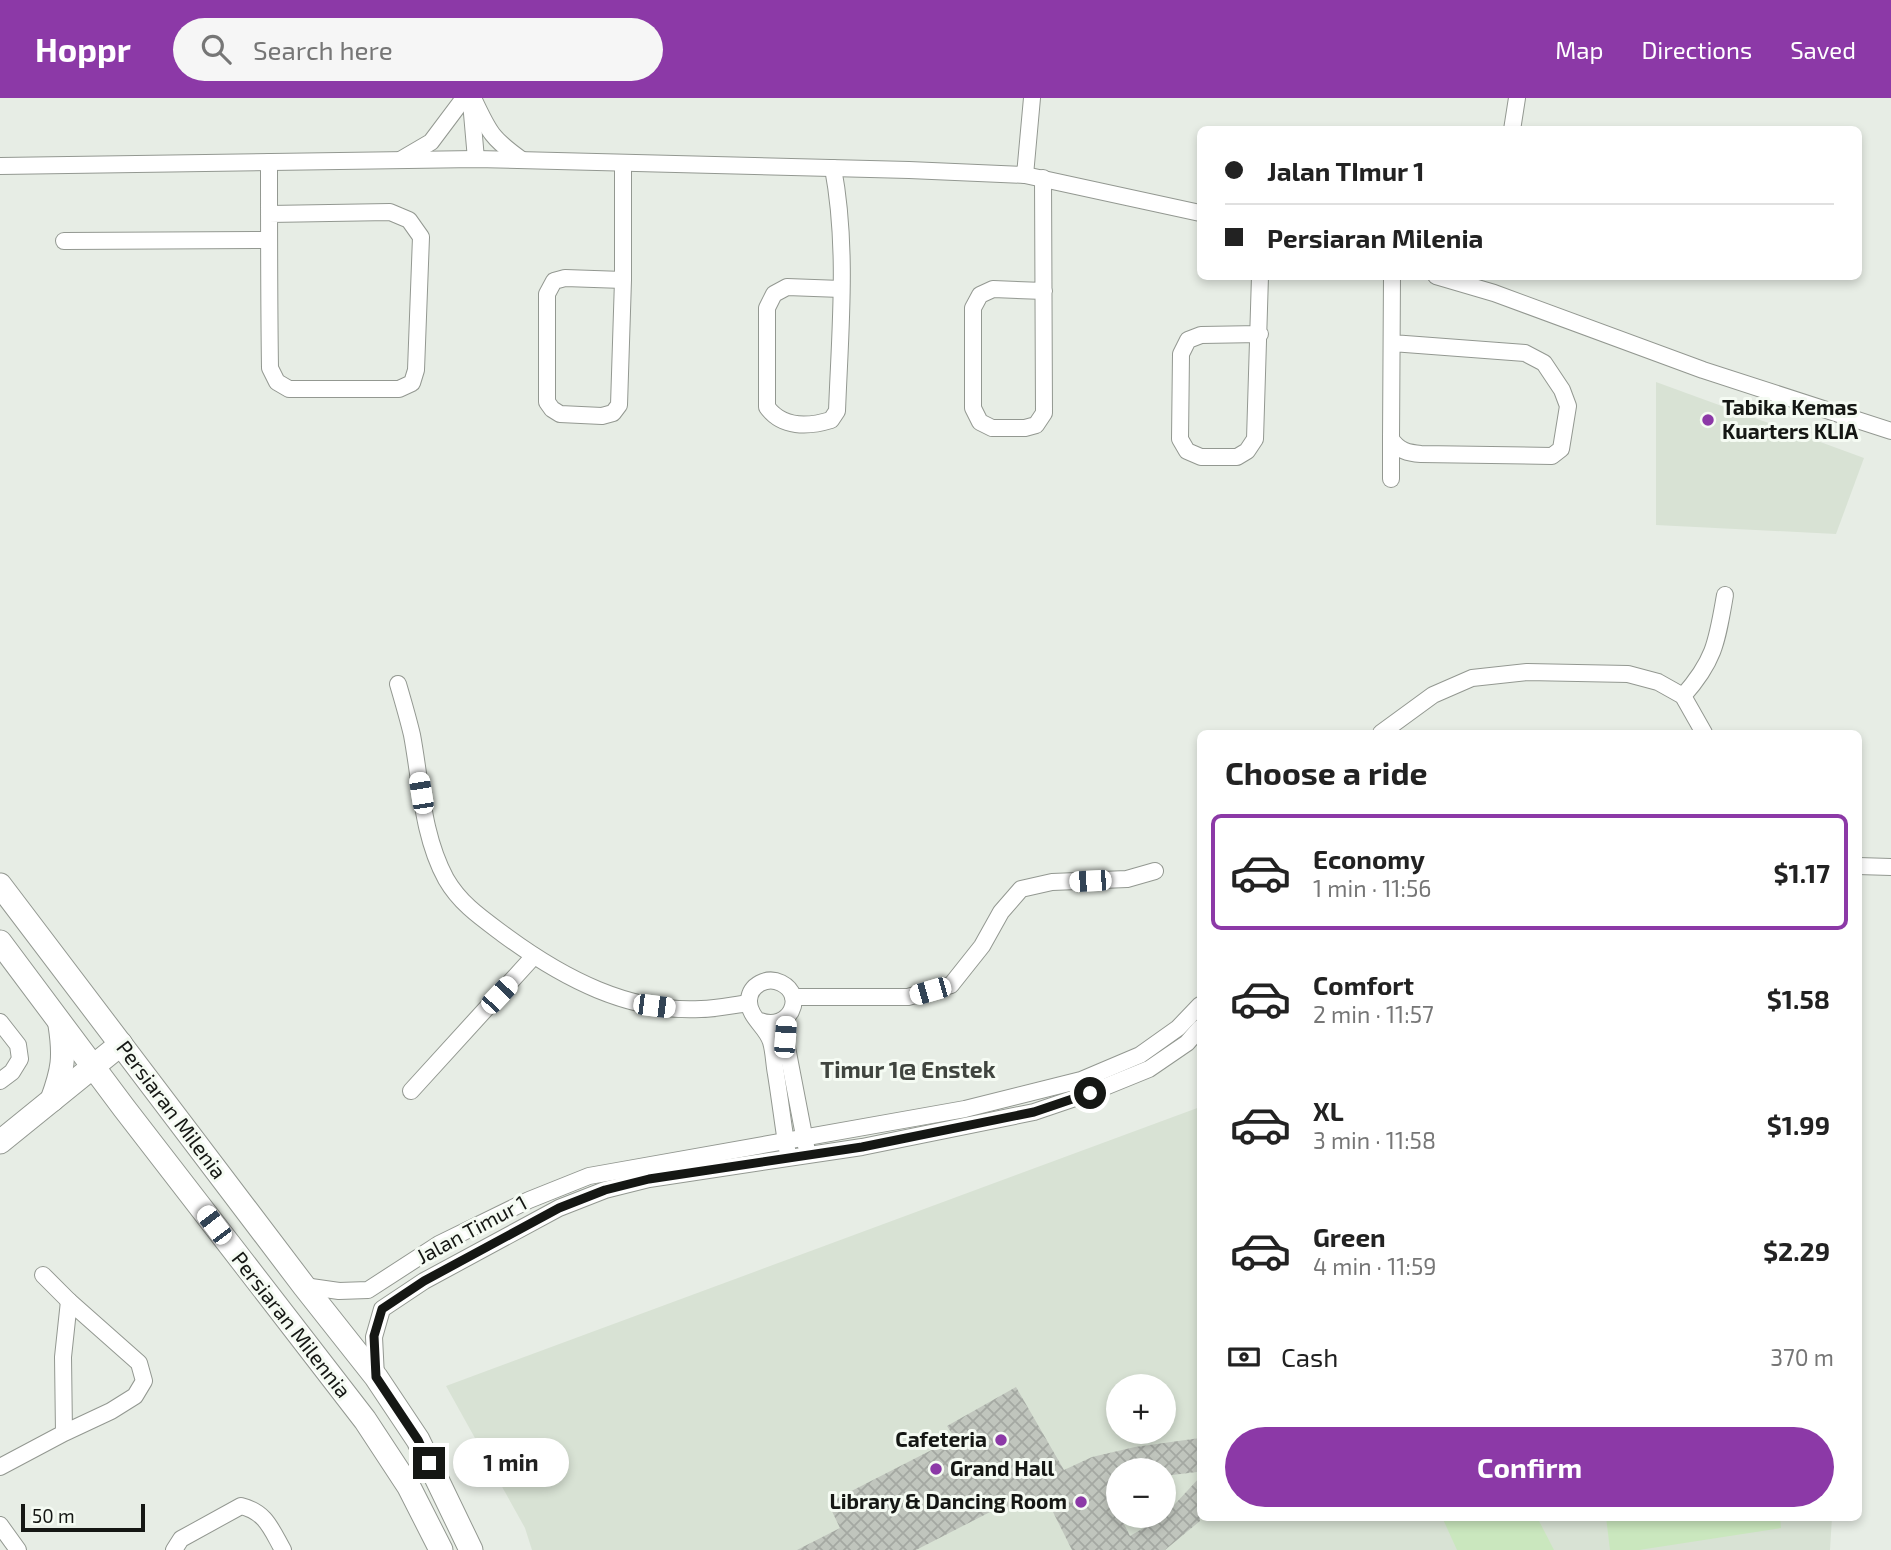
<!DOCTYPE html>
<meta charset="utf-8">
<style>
body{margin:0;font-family:"Exo 2",sans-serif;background:#f6f6f6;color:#222;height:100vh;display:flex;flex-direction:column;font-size:26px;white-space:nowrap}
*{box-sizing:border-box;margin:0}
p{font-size:23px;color:#767676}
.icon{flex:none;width:38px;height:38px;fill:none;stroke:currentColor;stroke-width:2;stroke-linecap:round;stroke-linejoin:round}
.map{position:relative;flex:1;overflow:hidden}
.sheet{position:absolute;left:1197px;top:632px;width:665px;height:791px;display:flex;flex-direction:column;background:#fff;border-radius:10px;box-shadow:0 4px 10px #0003}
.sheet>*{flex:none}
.top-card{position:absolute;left:1197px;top:28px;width:665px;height:154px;border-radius:10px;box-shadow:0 4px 10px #0003;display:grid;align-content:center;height:154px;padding:0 28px;background:#fff}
.buttons{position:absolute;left:1106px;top:1276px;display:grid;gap:14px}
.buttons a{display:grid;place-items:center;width:70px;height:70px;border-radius:50%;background:#fff;box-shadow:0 4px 10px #0003;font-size:35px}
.scale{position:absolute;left:21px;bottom:18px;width:124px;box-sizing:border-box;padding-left:7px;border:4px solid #151714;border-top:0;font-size:19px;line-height:24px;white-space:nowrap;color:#151714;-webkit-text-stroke:5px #f5fbf3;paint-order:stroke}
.end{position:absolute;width:32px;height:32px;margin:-16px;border:9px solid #151714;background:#fff;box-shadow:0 0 0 4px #fff}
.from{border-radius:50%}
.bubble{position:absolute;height:49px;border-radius:24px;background:#fff;box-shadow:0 4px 10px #0003;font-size:23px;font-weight:700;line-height:49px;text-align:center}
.car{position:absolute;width:21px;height:42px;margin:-21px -10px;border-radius:9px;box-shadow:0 0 5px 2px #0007;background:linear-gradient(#fff 24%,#345 0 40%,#fff 0 76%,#345 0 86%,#fff 0)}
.top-card b{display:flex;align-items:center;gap:24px;height:66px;font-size:26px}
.top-card b+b{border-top:2px solid #e0e0e0}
.top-card i{width:18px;height:18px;background:#222}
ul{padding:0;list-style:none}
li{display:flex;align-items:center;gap:21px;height:116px;margin:0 14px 10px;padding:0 14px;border:4px solid transparent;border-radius:10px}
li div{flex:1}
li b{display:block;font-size:26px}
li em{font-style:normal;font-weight:700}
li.active{border-color:#8c39a7}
li>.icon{width:63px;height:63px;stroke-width:1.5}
h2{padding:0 28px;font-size:32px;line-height:84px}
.pay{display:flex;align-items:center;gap:18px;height:77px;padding:0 28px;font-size:26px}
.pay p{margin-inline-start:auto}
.cta{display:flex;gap:14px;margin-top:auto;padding:14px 28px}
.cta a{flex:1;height:80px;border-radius:42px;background:#8c39a7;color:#fff;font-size:28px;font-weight:700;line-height:80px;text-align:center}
header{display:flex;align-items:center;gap:42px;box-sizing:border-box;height:98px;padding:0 35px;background:#8c39a7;color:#fff}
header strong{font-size:33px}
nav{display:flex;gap:38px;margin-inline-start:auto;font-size:24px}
.search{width:490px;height:63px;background:#f6f6f6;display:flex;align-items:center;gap:18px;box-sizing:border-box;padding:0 24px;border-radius:38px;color:#767676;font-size:26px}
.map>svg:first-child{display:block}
.built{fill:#d8e2d4;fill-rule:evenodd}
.green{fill:#cae7be}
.building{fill:url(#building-cross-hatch)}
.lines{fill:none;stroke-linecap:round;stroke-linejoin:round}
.street-casing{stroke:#939891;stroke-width:18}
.secondary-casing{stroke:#939891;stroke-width:25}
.street{stroke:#fff;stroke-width:16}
.secondary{stroke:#fff;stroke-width:23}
.route{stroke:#151714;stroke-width:9}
.poi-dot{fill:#8c39a7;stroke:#f5fbf3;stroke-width:2.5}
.labels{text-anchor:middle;stroke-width:6;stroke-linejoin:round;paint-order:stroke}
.poi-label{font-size:21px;font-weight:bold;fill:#151714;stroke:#f5fbf3;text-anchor:start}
.street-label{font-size:21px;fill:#151714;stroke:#f5fbf3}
.neighbourhood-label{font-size:23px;font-weight:bold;fill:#40453f;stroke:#f5fbf3}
</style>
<header>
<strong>Hoppr</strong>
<div class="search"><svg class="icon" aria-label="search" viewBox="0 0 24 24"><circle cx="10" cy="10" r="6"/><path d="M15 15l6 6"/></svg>Search here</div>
<nav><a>Map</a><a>Directions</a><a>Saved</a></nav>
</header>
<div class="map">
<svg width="1891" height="1452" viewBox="0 0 1891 1452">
<defs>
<pattern id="building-cross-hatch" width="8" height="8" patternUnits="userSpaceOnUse" patternTransform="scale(1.75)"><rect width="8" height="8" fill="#c0c5bd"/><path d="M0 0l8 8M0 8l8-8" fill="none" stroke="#a4a8a2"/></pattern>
</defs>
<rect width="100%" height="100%" fill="#e7ede5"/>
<!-- built -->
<g class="built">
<polygon points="1656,284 1864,360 1836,436 1656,427"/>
<path d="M1200,1009V1419H1832L1830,1452H532L525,1430L446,1288ZM1118,1288H1164V1334H1118ZM1118,1372H1164V1418H1118Z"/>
</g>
<!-- green -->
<g class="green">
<polygon points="1442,1419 1537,1419 1554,1452 1457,1452"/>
<polygon points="1606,1419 1780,1419 1781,1430 1639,1452 1610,1452"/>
</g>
<!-- building -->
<polygon class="building" points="1016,1289 1064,1372 1092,1359 1135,1349 1200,1340 1197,1374 1164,1378 1164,1372 1118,1372 1118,1391 1110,1395 1118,1418 1120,1418 1130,1438 1164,1418 1200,1379 1200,1423 1165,1452 1072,1452 1044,1396 996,1417 994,1412 916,1452 797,1452 840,1430 828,1405 955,1340 947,1328"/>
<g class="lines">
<defs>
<g id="street">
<path d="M473,0C489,34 491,40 522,62"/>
<polyline points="471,4 476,61"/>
<polyline points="1512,32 1517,0"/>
<polyline points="402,61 431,44 464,0"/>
<polyline points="623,65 623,182 619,307 613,315 602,318 560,316 552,311 547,304 547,196 554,183 565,180 623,182"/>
<polyline points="0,68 476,61 909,72 1025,77 1200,115"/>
<path d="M833,70C848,149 840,233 837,313L831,322C808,329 782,330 767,309V210L774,196L787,189L841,191"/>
<polyline points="1025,77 1032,0"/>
<polyline points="1043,80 1044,315 1036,327 1025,330 992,330 980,324 973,310 973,210 980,197 993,191 1044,193"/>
<path d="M269,116L390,114L409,122L421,139L416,272L412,285L399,291H289L277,284L270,270C269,201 269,133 269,64"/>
<polyline points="64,143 268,142"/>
<polyline points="1260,178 1255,341 1247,353 1237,359 1201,359 1187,353 1180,341 1181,256 1188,242 1201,237 1260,236"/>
<polyline points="1436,178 1494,195 1703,272 1891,333"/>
<path d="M1392,245L1525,255L1544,265L1562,292L1568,308L1561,351L1552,358L1421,356C1408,355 1399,353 1391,341L1392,178"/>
<polyline points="1391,341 1391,381"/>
<path d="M398,586C403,603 408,620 412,637C421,685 422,737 446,781C461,807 483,821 507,839C563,880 629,915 701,911C717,911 733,907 749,905"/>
<path d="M1683,598C1715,562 1717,543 1725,497"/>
<polyline points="1381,635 1433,597 1472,580 1527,574 1628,576 1658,584 1683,598 1704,635"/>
<polyline points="1858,768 1891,769"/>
<polyline points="793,899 908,899 951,887 982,848 1001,814 1021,791 1052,784 1127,781 1155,773"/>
<polyline points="787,920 785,939 806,1048"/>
<path d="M760,923C789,934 807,898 781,885C767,878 750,887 749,902C748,919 767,929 771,944C774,954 774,966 776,976C780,1001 783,1026 787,1051"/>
<polyline points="0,924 18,947 20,961 12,974 0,983"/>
<polyline points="411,993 534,858"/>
<polyline points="43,1177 69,1203"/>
<polyline points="304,1188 339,1193 368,1192 439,1146 529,1102 589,1078 965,1011 1081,982 1140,957 1178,930 1200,907"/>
<polyline points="376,1279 374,1239 382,1211 424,1183 559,1110 605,1092 649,1081 862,1049 1034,1014 1090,995 1149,971 1187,945 1200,930"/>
<polyline points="0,1369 64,1335 111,1313 135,1298 144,1283 139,1265 69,1203 63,1259 64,1335"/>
<polyline points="0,1427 18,1452"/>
<path d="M174,1452L181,1441L241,1408C266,1414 271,1431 283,1452"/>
</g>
<g id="secondary">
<polyline points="0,787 304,1188 376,1279 418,1342 471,1452"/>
<polyline points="0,844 124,1010 365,1322 409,1389 441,1452"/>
<path d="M52,1002C63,972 65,959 60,927"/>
<polyline points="0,1044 121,946"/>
</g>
</defs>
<!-- street casing -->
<use href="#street" class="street-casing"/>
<!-- secondary casing -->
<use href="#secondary" class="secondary-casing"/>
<!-- street -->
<use href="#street" class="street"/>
<!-- secondary -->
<use href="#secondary" class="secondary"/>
</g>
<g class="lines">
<!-- route -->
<polyline class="route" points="429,1365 418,1342 376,1279 374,1238 382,1211 424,1183 559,1110 605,1092 649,1081 862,1049 1034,1014 1090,995"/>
</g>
<!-- markers -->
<g class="poi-dot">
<circle cx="1708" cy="322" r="7"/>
<circle cx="1001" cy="1342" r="7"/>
<circle cx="936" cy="1371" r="7"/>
<circle cx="1081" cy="1404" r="7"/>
</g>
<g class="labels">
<!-- poi labels -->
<g class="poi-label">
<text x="1722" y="317">Tabika Kemas<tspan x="1722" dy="24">Kuarters KLIA</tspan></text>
<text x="987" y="1349" text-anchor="end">Cafeteria</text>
<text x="950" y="1378">Grand Hall</text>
<text x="1067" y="1411" text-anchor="end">Library &amp; Dancing Room</text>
</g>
<!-- street labels -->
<g class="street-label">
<text transform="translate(171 1012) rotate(53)" y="7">Persiaran Milenia</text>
<text transform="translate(472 1132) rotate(-28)" y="7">Jalan Timur 1</text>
<text transform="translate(291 1227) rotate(52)" y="7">Persiaran Milennia</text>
</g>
<!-- neighbourhood labels -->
<g class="neighbourhood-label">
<text x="908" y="980">Timur 1@ Enstek</text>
</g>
</g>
</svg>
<div class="buttons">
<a>+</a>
<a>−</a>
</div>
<div class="scale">50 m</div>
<i class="end from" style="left:1090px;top:995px"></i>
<i class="end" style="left:429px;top:1365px"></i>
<div class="bubble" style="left:453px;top:1340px;width:116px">1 min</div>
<i class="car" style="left:421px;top:695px;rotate:351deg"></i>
<i class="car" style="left:1090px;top:783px;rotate:267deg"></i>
<i class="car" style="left:930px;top:893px;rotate:254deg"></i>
<i class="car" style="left:499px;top:897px;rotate:43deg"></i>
<i class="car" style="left:654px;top:908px;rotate:97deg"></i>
<i class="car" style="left:785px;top:939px;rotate:4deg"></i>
<i class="car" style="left:214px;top:1127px;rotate:323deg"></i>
<div class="top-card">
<b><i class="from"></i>Jalan TImur 1</b>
<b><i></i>Persiaran Milenia</b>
</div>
<section class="sheet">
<h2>Choose a ride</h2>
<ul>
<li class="active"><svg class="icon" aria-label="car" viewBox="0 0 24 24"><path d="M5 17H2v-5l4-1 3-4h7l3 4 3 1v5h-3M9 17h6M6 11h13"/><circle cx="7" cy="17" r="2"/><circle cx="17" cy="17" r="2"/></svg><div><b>Economy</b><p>1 min · 11:56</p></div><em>$1.17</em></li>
<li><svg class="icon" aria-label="car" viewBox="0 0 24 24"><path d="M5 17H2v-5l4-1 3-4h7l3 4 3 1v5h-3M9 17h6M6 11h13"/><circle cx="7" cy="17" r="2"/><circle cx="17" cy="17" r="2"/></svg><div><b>Comfort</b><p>2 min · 11:57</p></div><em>$1.58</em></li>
<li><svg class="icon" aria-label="car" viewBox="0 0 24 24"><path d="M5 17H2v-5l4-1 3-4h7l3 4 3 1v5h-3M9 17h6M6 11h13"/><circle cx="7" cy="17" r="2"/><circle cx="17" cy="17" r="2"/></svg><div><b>XL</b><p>3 min · 11:58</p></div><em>$1.99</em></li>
<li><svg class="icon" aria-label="car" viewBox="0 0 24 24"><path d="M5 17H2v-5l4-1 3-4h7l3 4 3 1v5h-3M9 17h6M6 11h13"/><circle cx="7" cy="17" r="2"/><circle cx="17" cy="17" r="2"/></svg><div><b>Green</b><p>4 min · 11:59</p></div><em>$2.29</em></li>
</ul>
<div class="pay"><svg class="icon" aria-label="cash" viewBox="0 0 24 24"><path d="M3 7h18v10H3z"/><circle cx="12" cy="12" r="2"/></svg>Cash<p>370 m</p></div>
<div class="cta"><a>Confirm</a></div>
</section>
</div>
